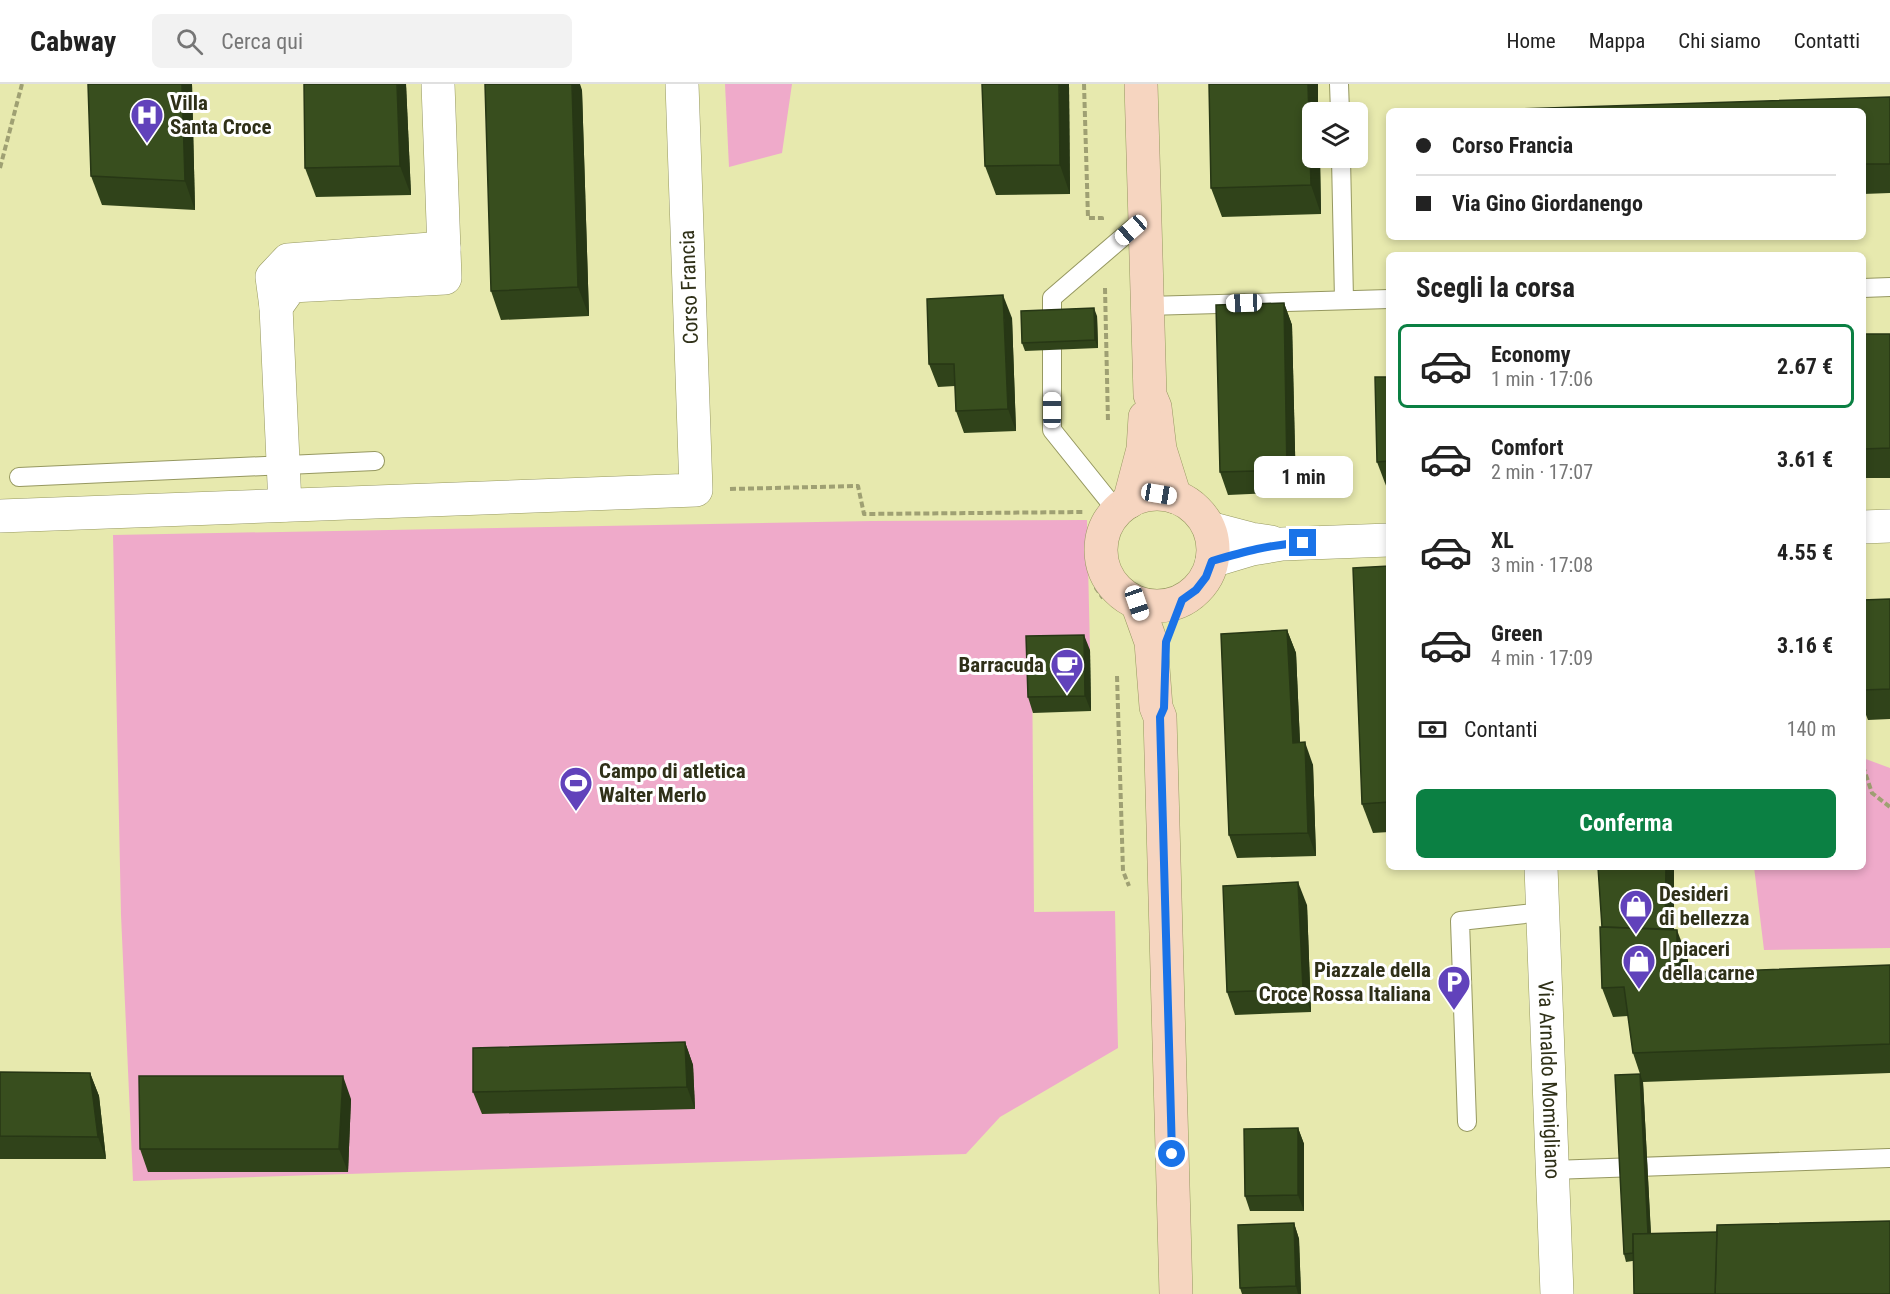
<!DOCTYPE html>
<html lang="it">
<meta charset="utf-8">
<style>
body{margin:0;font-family:"Roboto Condensed",sans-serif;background:#f2f2f2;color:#222;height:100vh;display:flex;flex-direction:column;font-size:22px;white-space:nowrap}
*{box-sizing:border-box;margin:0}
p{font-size:20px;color:#767676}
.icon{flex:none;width:33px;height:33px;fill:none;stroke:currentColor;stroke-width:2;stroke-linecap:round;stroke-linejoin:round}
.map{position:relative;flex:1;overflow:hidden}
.sheet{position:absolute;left:1386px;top:168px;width:480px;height:618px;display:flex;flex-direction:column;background:#fff;border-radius:9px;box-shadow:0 3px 9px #0003}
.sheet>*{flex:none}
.hud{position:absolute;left:1386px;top:24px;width:480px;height:132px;border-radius:9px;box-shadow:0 3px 9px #0003;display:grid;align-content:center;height:132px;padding:0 30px;background:#fff}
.controls{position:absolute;left:1302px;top:18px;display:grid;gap:12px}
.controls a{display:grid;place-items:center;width:66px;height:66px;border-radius:9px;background:#fff;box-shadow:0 3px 9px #0003;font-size:30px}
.end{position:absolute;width:27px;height:27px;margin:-14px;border:8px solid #1a73e8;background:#fff;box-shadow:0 0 0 3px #fff}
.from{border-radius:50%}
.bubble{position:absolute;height:42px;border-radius:9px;background:#fff;box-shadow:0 3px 9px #0003;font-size:20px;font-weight:700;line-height:42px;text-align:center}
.car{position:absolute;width:18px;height:36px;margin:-18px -9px;border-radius:8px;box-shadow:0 0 4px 2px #0007;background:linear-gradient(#fff 24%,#345 0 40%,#fff 0 76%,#345 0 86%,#fff 0)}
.hud b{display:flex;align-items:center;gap:21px;height:57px;font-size:22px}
.hud b+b{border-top:2px solid #e0e0e0}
.hud i{width:15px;height:15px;background:#222}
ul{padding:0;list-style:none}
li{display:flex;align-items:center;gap:18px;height:84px;margin:0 12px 9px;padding:0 18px;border:3px solid transparent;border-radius:9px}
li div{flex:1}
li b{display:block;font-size:22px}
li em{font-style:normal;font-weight:700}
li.active{border-color:#0b8043}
li>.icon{width:54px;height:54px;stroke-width:1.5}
h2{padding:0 30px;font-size:27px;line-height:72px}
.pay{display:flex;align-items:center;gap:15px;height:66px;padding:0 30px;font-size:22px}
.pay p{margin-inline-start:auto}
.cta{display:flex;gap:12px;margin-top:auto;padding:12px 30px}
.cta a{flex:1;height:69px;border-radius:9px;background:#0b8043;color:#fff;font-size:24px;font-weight:700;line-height:69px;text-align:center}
header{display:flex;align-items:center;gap:36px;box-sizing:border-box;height:84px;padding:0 30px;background:#fff;border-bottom:2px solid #e0e0e0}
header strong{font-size:28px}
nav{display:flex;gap:33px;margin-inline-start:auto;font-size:21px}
.search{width:420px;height:54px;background:#f2f2f2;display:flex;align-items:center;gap:15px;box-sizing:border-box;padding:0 21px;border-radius:9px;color:#767676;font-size:22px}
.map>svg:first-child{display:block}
.green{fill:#efaaca}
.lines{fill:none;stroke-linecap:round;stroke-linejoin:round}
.lane-casing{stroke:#969860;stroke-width:20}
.street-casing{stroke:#969860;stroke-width:34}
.secondary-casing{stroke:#969860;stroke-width:34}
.path{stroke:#9fa073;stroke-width:4;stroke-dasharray:6 3;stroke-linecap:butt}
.lane{stroke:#fff;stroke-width:18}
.street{stroke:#fff;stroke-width:33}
.secondary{stroke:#f6d5c0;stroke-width:33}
.wall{fill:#30431a}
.shaded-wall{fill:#273715}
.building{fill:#384e1e;stroke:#273715;stroke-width:1.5}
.route{stroke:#1a73e8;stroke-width:8}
.labels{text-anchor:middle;stroke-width:6;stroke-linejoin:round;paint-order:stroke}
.poi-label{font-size:21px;font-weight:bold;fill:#2f3018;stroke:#fff;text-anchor:start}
.street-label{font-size:21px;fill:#2f3018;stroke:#fff}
</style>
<header>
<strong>Cabway</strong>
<div class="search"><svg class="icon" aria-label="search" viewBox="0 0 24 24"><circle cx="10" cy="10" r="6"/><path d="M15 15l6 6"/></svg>Cerca qui</div>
<nav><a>Home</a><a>Mappa</a><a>Chi siamo</a><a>Contatti</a></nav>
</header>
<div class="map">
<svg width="1890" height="1210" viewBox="0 0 1890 1210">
<rect width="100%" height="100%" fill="#e7e9ae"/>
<!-- green -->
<g class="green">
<polygon points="725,0 792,0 782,69 729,83"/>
<polygon points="1087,436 1090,566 1032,568 1034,828 1115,827 1118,964 1000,1033 966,1070 133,1097 121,831 113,451 872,437"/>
<polygon points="1863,674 1890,684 1890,864 1764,866 1754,783 1863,783"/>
</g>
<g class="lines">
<defs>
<g id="lane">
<polyline points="1339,0 1340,28"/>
<polyline points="1341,74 1344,216"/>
<polyline points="1863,204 1890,203"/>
<polyline points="1147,222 1389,215"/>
<polyline points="1052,234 1052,214 1145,134"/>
<polyline points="1052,266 1052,346 1117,427"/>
<polyline points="19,393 375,377"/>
<polyline points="1467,1038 1460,837 1543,828"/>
<polyline points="1552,1086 1889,1074"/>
</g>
<g id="street">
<polyline points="276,223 291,202 445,194 438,0"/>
<polyline points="285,421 276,223 272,193 288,176 444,164"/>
<polyline points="0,432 696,406 682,0"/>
<polyline points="1863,443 1890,442"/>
<polyline points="1209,444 1251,455 1271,458"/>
<polyline points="1212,477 1252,465 1282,460 1389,456"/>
<path id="s1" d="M1541,783L1557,1210"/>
</g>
<g id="secondary">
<polyline points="1141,0 1150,311 1155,323 1160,365 1175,413"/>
<circle cx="1157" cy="466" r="56"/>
<polyline points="1129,418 1143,365 1145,333"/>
<polyline points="1137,519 1151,558 1156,623 1160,633 1176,1210"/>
</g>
</defs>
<!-- lane casing -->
<use href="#lane" class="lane-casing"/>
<!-- street casing -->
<use href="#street" class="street-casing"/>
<!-- secondary casing -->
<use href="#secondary" class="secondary-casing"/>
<!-- path -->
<g class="path">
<polyline points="1084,0 1088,134 1102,134 1102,137"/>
<polyline points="0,84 22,0"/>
<polyline points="1105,204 1108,338"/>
<polyline points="730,405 858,402 864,430 1084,428"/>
<polyline points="1093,440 1096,504 1103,514"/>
<polyline points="1117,592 1123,787 1129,802"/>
<polyline points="1863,682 1872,709 1890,723"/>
</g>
<!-- lane -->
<use href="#lane" class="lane"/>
<!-- street -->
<use href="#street" class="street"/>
<!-- secondary -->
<use href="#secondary" class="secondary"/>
</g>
<!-- wall -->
<g class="wall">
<polygon points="192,0 195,126 102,121 91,92"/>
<polygon points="406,0 411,111 316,113 305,84"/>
<polygon points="1069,0 1070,110 996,111 985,82"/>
<polygon points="1209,0 1318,0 1318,28 1312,74 1320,74 1321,130 1222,133 1211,104"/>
<polygon points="582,6 589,232 501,236 491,207"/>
<polygon points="1890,13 1890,109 1863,110 1863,27"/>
<polygon points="1284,219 1292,241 1296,408 1228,411 1220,388"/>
<polygon points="1097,232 1098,264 1025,267 1022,259"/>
<polygon points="1012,234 1016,347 964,349 956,327 955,302 938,303 929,280"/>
<rect x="1863" y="250" width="27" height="144"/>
<polygon points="1389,293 1389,407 1388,407 1377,378"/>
<polygon points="1389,482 1389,748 1373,749 1362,720"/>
<polygon points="1890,515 1890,635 1868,636 1863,623 1863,516"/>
<polygon points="1287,546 1296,569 1300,659 1313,681 1316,772 1237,774 1229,751"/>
<polygon points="1090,566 1091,627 1033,629 1028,613"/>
<polygon points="1598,783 1674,783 1674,846 1688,875 1688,889 1890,881 1890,989 1643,998 1651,1150 1717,1148 1890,1137 1626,1178 1624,1170 1640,990 1633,969 1628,932 1613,933 1602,904 1602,843"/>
<polygon points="1307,821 1311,928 1235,931 1227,908"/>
<polygon points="685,958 693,981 695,1025 482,1030 473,1008"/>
<polygon points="0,988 90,989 99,1012 106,1075 0,1075"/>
<polygon points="351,1015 348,1088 148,1088 140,1065"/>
<polygon points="1298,1044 1304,1060 1304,1127 1250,1127 1245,1112"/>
<polygon points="1294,1139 1299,1155 1301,1210 1242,1210 1240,1204"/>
</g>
<!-- shaded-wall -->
<g class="shaded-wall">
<polygon points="182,0 192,0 195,126 185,97"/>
<polygon points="397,0 406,0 411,111 400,82"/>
<polygon points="572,0 580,0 582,6 589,232 578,203"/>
<polygon points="1059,0 1069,0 1070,110 1060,81"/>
<polygon points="1308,0 1318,0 1318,28 1312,28 1312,74 1320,74 1321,130 1311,101"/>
<polygon points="1003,211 1012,234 1016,347 1008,325"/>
<polygon points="1284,219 1292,241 1296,408 1287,386"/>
<polygon points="1094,224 1097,232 1098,264 1095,256"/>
<polygon points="1287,546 1296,569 1301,681 1293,659"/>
<polygon points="1084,551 1090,566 1091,627 1085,612"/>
<polygon points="1305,658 1313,681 1316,772 1308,749"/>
<polygon points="1666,783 1674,783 1674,874 1665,852"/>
<polygon points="1298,798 1307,821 1311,928 1303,905"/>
<polygon points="1677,846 1688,875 1688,918 1677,889"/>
<polygon points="685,958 693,981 695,1025 687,1003"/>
<polygon points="90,989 99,1012 106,1075 98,1053"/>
<polygon points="1640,990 1643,998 1652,1172 1649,1164"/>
<polygon points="343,992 351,1015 348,1088 339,1065"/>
<polygon points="1298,1044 1304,1060 1304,1127 1298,1111"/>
<polygon points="1294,1139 1299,1155 1301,1210 1298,1210 1296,1202"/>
</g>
<!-- building -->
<g class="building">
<polygon points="88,0 182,0 185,97 91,92"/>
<polygon points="304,0 397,0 400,82 305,84"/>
<polygon points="485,0 572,0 578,203 491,207"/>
<polygon points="982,0 1059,0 1060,81 985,82"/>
<polygon points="1209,0 1308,0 1311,101 1211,104"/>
<polygon points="1890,13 1890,80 1863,80 1863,27 1513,27 1513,25"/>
<polygon points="1003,211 1008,325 956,327 954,280 929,280 927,215"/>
<polygon points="1284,219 1287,386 1220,388 1216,221"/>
<polygon points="1094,224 1095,256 1022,259 1021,227"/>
<polygon points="1863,250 1890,250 1890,364 1863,365"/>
<polygon points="1375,293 1389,293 1389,377 1377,378"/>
<polygon points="1389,482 1389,718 1362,720 1353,484"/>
<polygon points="1890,515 1890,605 1863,606 1863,516"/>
<polygon points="1287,546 1293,659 1305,658 1308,749 1229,751 1221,550"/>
<polygon points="1084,551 1085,612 1028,613 1026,552"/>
<polygon points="1598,783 1666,783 1665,845 1602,843"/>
<polygon points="1298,798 1303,905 1227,908 1223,802"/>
<polygon points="1600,843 1677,846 1677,889 1890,881 1890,960 1633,969 1624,903 1602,904"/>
<polygon points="685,958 687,1003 473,1008 473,964"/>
<polygon points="0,988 90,989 98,1053 0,1052"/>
<polygon points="1640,990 1648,1150 1633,1150 1633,1169 1624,1170 1615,991"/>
<polygon points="139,992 343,992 339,1065 140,1065"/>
<polygon points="1298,1044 1298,1111 1245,1112 1244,1045"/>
<polygon points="1890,1137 1890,1210 1715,1210 1717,1141"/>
<polygon points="1294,1139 1296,1202 1240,1204 1238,1141"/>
<polygon points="1717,1148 1715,1210 1634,1210 1633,1150"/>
</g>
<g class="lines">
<!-- route -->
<path class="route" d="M1172,1070L1160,633L1164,624L1166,558L1182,516L1196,506L1206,493L1212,477C1243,468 1271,460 1303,459"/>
</g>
<!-- icons -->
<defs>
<symbol id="hospital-pin" viewBox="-11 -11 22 30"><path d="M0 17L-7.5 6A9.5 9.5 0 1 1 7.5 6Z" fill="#6142bb" stroke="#fff"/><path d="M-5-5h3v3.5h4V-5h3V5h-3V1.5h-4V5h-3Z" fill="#fff"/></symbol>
<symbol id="cafe-pin" viewBox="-11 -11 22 30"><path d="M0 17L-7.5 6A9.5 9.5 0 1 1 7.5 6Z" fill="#6142bb" stroke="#fff"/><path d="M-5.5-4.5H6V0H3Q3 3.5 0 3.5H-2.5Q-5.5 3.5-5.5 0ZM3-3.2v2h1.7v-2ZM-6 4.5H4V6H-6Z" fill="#fff"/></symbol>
<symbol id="stadium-pin" viewBox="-11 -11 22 30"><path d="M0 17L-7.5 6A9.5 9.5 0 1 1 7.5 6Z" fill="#6142bb" stroke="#fff"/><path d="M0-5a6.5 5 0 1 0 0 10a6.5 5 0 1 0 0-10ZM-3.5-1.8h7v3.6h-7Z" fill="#fff"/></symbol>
<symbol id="shop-pin" viewBox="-11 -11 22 30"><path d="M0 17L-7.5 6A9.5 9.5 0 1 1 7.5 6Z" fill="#6142bb" stroke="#fff"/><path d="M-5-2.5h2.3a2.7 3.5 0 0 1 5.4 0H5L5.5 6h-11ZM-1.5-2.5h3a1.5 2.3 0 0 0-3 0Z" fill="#fff"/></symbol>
<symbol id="parking-pin" viewBox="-11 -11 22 30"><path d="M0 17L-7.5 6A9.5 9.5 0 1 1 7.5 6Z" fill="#6142bb" stroke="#fff"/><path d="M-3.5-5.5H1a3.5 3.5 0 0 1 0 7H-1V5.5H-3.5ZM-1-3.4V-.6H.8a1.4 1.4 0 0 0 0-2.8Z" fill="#fff"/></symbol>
</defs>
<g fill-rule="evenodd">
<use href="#hospital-pin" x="128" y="12" width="38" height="52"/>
<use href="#cafe-pin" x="1048" y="562" width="38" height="52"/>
<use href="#stadium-pin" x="557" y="680" width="38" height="52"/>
<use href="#shop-pin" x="1617" y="803" width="38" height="52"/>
<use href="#shop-pin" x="1620" y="858" width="38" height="52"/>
<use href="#parking-pin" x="1435" y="879" width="38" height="52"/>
</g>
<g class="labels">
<!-- poi labels -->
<g class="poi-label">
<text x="170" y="26">Villa<tspan x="170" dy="24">Santa Croce</tspan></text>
<text x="1044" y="588" text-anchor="end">Barracuda</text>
<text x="599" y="694">Campo di atletica<tspan x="599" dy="24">Walter Merlo</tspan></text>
<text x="1659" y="817">Desideri<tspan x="1659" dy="24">di bellezza</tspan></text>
<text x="1662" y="872">I piaceri<tspan x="1662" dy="24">della carne</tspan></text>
<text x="1431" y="893" text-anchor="end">Piazzale della<tspan x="1431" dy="24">Croce Rossa Italiana</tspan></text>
</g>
<!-- street labels -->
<g class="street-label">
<text transform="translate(689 203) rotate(-92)" y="7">Corso Francia</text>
<text dy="7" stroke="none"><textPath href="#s1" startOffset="213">Via Arnaldo Momigliano</textPath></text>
</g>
</g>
</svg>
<div class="controls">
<a><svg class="icon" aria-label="layers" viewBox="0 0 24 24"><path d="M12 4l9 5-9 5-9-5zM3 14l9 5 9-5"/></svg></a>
</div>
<i class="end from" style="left:1172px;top:1070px"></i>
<i class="end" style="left:1303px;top:459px"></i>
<div class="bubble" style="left:1254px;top:372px;width:99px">1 min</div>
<i class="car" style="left:1131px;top:146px;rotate:229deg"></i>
<i class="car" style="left:1244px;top:219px;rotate:268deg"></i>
<i class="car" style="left:1052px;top:326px;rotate:0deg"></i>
<i class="car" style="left:1159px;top:410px;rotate:100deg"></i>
<i class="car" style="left:1137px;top:519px;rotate:161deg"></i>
<div class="hud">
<b><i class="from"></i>Corso Francia</b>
<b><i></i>Via Gino Giordanengo</b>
</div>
<section class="sheet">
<h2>Scegli la corsa</h2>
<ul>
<li class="active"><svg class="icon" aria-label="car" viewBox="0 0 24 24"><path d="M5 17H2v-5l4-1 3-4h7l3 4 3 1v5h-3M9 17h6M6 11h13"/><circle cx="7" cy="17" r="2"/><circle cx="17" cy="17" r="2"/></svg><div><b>Economy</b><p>1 min · 17:06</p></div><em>2.67 €</em></li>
<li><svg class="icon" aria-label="car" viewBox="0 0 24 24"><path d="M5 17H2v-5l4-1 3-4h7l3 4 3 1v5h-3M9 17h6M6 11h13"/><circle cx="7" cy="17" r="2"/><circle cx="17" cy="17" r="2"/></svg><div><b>Comfort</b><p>2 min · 17:07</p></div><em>3.61 €</em></li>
<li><svg class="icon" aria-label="car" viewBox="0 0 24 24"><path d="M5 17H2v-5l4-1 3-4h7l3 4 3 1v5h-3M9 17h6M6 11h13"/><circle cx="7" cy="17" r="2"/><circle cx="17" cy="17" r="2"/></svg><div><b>XL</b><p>3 min · 17:08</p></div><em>4.55 €</em></li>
<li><svg class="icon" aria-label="car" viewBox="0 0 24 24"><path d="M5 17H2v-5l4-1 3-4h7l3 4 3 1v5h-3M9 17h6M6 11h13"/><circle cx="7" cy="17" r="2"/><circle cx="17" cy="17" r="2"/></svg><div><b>Green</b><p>4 min · 17:09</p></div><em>3.16 €</em></li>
</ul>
<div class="pay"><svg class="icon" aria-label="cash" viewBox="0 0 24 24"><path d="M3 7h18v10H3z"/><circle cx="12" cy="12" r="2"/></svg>Contanti<p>140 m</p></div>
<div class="cta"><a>Conferma</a></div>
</section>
</div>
